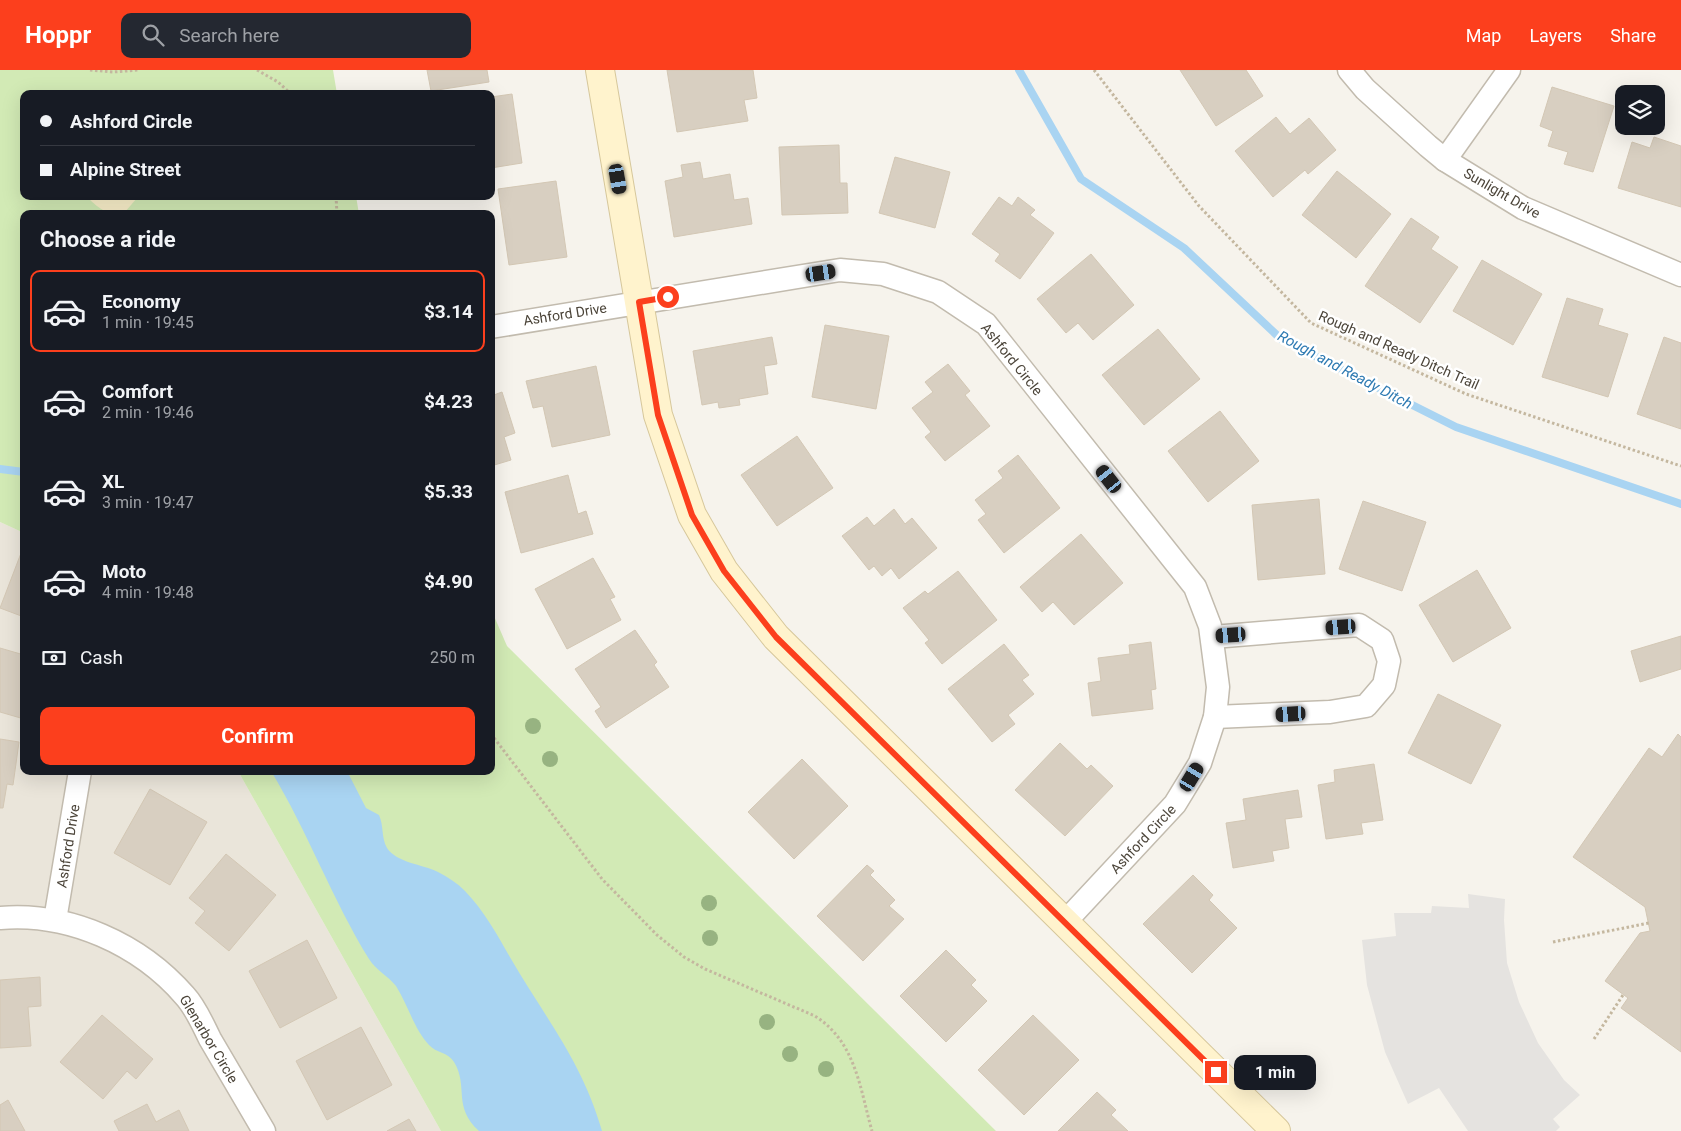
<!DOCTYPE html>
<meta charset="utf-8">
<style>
body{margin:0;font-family:Roboto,sans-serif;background:#242831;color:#f1f3f6;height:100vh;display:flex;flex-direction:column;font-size:19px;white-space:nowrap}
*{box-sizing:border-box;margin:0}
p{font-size:16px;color:#9ea1a6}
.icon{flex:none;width:28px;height:28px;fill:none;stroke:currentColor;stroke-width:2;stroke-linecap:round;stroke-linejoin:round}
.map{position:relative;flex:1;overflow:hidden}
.drawer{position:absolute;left:20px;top:140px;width:475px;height:565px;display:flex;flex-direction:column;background:#171b24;border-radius:10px;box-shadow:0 5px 20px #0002}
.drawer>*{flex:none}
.banner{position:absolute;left:20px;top:20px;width:475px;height:110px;border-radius:10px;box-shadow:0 5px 20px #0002;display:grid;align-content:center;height:110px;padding:0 20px;background:#171b24}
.tools{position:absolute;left:1615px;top:15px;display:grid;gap:10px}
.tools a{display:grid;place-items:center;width:50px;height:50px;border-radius:10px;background:#171b24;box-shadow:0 5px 20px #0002;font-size:25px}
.end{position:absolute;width:22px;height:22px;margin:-11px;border:6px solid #fc3f1d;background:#fff;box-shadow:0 0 0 2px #fff}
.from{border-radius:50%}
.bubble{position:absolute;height:35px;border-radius:10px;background:#171b24;box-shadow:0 5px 20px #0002;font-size:16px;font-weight:700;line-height:35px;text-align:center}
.car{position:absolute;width:15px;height:30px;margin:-15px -8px;border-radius:6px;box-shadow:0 0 4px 1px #0007;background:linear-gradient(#222 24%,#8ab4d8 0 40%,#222 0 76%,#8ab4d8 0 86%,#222 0)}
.banner b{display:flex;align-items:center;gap:18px;height:48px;font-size:19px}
.banner b+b{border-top:1px solid #363941}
.banner i{width:12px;height:12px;background:#f1f3f6}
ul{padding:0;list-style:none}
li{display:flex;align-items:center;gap:15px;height:82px;margin:0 10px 8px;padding:0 10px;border:2px solid transparent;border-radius:10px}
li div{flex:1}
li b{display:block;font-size:19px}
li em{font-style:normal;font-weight:700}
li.current{border-color:#fc3f1d}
li>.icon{width:45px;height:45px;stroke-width:1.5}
h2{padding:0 20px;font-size:22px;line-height:60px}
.pay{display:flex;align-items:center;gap:12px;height:55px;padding:0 20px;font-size:19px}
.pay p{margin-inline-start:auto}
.button{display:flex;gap:10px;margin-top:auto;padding:10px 20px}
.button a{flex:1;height:58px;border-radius:10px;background:#fc3f1d;color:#fff;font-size:20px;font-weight:700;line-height:58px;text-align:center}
header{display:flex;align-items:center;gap:30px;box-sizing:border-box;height:70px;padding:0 25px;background:#fc3f1d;color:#fff}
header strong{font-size:24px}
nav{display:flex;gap:28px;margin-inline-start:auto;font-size:18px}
.search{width:350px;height:45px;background:#242831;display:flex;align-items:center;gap:12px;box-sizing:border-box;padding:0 18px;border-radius:10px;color:#9ea1a6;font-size:19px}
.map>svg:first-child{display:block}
.residential{fill:#eae5da}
.green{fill:#d2eab5}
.sand{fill:#f9efc9}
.parking{fill:#e5e3e0}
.water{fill:#a9d4f2}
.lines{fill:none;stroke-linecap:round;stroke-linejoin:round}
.stream{stroke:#a9d4f2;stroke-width:8}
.building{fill:#d8cfc1;stroke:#d3c7b4}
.street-casing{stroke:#c2bbae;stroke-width:25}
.secondary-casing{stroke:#d6c79b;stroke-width:30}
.path{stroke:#c4b79f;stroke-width:3;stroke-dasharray:2.5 2.5;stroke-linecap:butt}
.street{stroke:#fff;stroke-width:22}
.secondary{stroke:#fff3cd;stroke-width:28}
.tree{fill:#97b381}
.route{stroke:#fc3f1d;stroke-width:6}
.labels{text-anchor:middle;stroke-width:5;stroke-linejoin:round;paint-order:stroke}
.street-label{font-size:14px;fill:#4b4439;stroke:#fff}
.water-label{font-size:15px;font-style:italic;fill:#2e7ab2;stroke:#fff}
</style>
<header>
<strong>Hoppr</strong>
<div class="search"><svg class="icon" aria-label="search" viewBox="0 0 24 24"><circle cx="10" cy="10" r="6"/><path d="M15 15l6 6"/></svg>Search here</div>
<nav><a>Map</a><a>Layers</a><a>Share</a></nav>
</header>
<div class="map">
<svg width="1681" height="1061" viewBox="0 0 1681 1061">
<rect width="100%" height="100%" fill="#f6f3ec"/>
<!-- residential -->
<polygon class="residential" points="0,452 24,463 24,701 238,701 441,1061 0,1061"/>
<!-- green -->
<g class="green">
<polygon points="0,0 333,0 337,24 24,24 24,126 356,126 359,144 24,144 24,463 0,452"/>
<polygon points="491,539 507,576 996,1061 441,1061 238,701 491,701"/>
</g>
<!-- sand -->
<path class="sand" d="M86,126H137V128L125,142C108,147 98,138 86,126Z"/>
<!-- parking -->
<polygon class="parking" points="1468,824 1505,829 1504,850 1507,893 1519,932 1538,973 1564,1010 1580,1025 1553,1049 1560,1057 1556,1061 1468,1061 1439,1018 1408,1034 1385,982 1367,915 1362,870 1396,866 1394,843 1431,843 1432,836 1469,838"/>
<!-- water -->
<path class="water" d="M271,701H347L366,738L379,745C384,756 381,767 387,778C397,793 422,794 438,802C448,807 457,813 465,821C489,846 502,875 520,904C553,958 584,998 602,1061H479C452,1036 469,1017 454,992C448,982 436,983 429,975C414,959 408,935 396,916C388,906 376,900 369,889C332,829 308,762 271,701Z"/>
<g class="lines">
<!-- stream -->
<g class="stream">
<polyline points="1019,0 1081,109 1184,178 1281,269 1456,357 1681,434"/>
<polyline points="0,399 24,402"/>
</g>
</g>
<!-- building -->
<g class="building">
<polygon points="427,0 487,0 489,12 431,21"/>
<polygon points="667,0 753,0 757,28 744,30 748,51 677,62"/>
<polygon points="1180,0 1246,0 1263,26 1216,56"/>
<polygon points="1552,17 1614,36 1593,102 1564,94 1568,82 1548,76 1553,61 1540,56"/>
<polygon points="512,24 522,93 491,98 491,27"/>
<polygon points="1276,47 1290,64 1309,48 1336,80 1308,104 1305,100 1273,127 1235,81"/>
<polygon points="1654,67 1681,76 1681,137 1618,118 1632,72 1650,78"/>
<polygon points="839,75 840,113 847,113 848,143 782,145 779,77"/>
<polygon points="895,87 950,102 935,158 879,143"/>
<polygon points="700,92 703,109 730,104 734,130 748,128 752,154 674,167 665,111 683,107 681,95"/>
<polygon points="1337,101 1391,144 1356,188 1302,145"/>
<polygon points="556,111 567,187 509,195 498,119"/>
<polygon points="999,127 1012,136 1018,127 1035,140 1030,145 1054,163 1020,209 995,191 1000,184 972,164"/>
<polygon points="1411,148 1439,167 1431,179 1458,197 1420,253 1365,216"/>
<polygon points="1091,184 1134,235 1093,270 1078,253 1066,263 1037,229"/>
<polygon points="1482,190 1542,224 1513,275 1453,241"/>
<polygon points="1567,228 1603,239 1598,255 1628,264 1608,327 1542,307"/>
<polygon points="825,255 889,266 876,339 812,327"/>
<polygon points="1158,259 1200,309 1144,355 1102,305"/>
<polygon points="772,267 777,294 764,296 768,324 739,329 740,335 719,338 718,332 702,335 693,281"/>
<polygon points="1664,267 1681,273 1681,359 1637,344"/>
<polygon points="948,294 970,321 965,325 990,356 945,391 925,367 931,362 912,338 933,322 925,312"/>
<polygon points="596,296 610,365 552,377 543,336 533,338 526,311"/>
<polygon points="502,322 515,363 504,367 511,390 491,396 491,326"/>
<polygon points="1220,341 1259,391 1208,432 1168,381"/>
<polygon points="797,366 833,418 777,456 741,405"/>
<polygon points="1018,385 1060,438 1004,483 978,450 986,444 975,430 1003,408 998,401"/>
<polygon points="568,405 578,444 586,441 593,464 521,483 505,422"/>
<polygon points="1319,429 1325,504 1258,510 1252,435"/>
<polygon points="1363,431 1426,452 1402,521 1339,499"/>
<polygon points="894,439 905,454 912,448 937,478 899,509 891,498 882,506 874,496 869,500 842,466 867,447 874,456"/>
<polygon points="1081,464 1123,513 1074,555 1053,532 1042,542 1020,517"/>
<polygon points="23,478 24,478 24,547 0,538"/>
<polygon points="593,488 615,527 610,529 621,550 567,579 535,519"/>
<polygon points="1477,500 1511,558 1453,592 1419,535"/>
<polygon points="958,501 997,550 942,594 925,573 929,570 903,538 925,521 928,524"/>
<polygon points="635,560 657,592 654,595 669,617 606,658 595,641 601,637 575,599"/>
<polygon points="1681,566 1681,599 1640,612 1631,581"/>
<polygon points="1151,572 1156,619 1151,620 1153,639 1092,646 1088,613 1101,611 1098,588 1130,584 1129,575"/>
<polygon points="1004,574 1029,605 1022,610 1034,624 1008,645 1015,654 992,672 948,619"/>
<polygon points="0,578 24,585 24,649 0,642"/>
<polygon points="1438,624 1501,655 1471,714 1408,683"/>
<polygon points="1678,664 1681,667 1681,982 1621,938 1628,928 1605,911 1640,863 1650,861 1645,837 1573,787 1649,678 1662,687"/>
<polygon points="0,669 19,672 13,715 7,714 3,738 0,738"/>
<polygon points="1060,673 1087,699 1091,695 1113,716 1065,766 1015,720"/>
<polygon points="802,689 848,736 794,789 748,742"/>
<polygon points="1374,694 1383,750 1361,753 1363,764 1326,769 1318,715 1335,712 1334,700"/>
<polygon points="150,719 207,752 170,815 114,783"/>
<polygon points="1298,720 1302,747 1285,749 1289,778 1272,781 1274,791 1233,798 1226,753 1246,750 1243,729"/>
<polygon points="226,784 276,825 229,881 195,853 205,841 189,828"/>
<polygon points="867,795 874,801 870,805 895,830 889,836 904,849 863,891 817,846"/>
<polygon points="1193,805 1213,825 1209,830 1237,858 1192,903 1143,854"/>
<polygon points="307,870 337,928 280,958 249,901"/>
<polygon points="946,880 976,910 971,915 987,931 946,972 900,926"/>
<polygon points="40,907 41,936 28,937 31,976 0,978 0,910"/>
<polygon points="102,945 153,989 136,1009 127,1001 103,1029 60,992"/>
<polygon points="1033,945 1079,990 1024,1045 978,1000"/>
<polygon points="361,957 392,1015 327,1050 296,991"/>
<polygon points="1097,1022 1116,1040 1111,1045 1128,1061 1058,1061"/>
<polygon points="8,1030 25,1061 0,1061 0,1035"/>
<polygon points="147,1034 156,1052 179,1040 189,1061 119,1061 114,1051"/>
<polygon points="409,1049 416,1061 387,1061"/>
</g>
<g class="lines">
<defs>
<g id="street">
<polyline points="1349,0 1365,19 1428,76 1445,90 1523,138 1681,205"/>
<polyline points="1445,90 1509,0"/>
<polyline points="491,257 840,200 883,204 938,222 986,254 1195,517 1210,556 1218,617 1215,647 1200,693 1175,734 1065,852"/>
<polyline points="1213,567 1359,555 1382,570 1389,591 1384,615 1366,636 1330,642 1215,647"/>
<path d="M0,848C69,842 140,874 185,926C196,938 203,955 210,969C228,1000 246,1030 264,1061"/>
<polyline points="55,850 80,701"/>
</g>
<polyline id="secondary" points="600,0 658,345 692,445 724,501 776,567 1276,1061"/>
</defs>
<!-- street casing -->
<use href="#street" class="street-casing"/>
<!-- secondary casing -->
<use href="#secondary" class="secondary-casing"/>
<!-- path -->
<g class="path">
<polyline points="90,0 113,2 139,0"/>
<polyline points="257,0 278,12 291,24"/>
<polyline points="1094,0 1199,136 1311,253 1466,324 1681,396"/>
<polyline points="336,126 337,144"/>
<path d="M491,664L602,809L657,865L684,887L705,899L815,946C856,972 860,1019 872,1061"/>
<polyline points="1553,872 1649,853"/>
<polyline points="1594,969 1623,925"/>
</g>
<!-- street -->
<use href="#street" class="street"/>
<!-- secondary -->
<use href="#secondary" class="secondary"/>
</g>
<!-- trees -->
<g class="tree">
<circle cx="533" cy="656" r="8"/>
<circle cx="550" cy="689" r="8"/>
<circle cx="709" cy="833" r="8"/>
<circle cx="710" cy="868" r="8"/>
<circle cx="767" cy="952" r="8"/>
<circle cx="790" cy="984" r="8"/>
<circle cx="826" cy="999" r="8"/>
</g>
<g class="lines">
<!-- route -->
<polyline class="route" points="668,227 639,232 658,345 692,445 724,501 776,567 1216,1002"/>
</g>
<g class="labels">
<!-- street labels -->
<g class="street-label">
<text transform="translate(1502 123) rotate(30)" y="5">Sunlight Drive</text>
<text transform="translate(565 244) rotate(-9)" y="5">Ashford Drive</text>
<text transform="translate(1399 280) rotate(24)" y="5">Rough and Ready Ditch Trail</text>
<text transform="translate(1012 289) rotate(51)" y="5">Ashford Circle</text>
<text transform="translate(1143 769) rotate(-47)" y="5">Ashford Circle</text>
<text transform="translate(68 776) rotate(-81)" y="5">Ashford Drive</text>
<text transform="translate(209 969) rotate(59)" y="5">Glenarbor Circle</text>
</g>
<!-- water labels -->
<g class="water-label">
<text transform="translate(1345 300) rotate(28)" y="5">Rough and Ready Ditch</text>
</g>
</g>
</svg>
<div class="tools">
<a><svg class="icon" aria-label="layers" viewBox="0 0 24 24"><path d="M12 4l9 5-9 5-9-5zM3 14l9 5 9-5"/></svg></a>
</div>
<i class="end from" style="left:668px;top:227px"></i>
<i class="end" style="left:1216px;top:1002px"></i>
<div class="bubble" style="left:1234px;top:985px;width:82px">1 min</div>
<i class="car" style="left:618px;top:109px;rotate:170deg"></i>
<i class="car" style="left:821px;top:203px;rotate:81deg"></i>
<i class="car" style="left:1109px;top:409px;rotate:322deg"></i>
<i class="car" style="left:1341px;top:557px;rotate:266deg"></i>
<i class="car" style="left:1231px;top:565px;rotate:266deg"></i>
<i class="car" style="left:1291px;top:644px;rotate:267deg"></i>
<i class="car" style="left:1192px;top:707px;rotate:31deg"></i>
<div class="banner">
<b><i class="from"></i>Ashford Circle</b>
<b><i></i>Alpine Street</b>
</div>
<section class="drawer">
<h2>Choose a ride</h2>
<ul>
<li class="current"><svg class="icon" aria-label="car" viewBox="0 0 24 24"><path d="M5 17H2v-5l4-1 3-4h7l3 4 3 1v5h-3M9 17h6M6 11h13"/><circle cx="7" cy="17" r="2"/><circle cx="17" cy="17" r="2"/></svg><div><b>Economy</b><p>1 min · 19:45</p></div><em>$3.14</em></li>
<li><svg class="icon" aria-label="car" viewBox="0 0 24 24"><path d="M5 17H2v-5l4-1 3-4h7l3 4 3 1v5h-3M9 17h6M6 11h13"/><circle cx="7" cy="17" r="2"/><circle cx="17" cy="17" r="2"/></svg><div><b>Comfort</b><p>2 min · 19:46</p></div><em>$4.23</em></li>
<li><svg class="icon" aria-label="car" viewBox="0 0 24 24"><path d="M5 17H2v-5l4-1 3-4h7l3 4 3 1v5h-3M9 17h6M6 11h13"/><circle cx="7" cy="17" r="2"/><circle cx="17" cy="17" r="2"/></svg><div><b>XL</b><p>3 min · 19:47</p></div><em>$5.33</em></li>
<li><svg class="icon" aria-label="car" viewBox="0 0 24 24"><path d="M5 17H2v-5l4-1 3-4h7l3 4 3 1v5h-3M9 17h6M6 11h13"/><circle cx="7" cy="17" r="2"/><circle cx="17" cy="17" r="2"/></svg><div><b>Moto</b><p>4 min · 19:48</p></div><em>$4.90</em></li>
</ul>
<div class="pay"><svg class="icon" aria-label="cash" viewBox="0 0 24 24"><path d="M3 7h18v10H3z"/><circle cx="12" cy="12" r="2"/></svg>Cash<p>250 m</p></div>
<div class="button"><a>Confirm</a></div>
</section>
</div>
